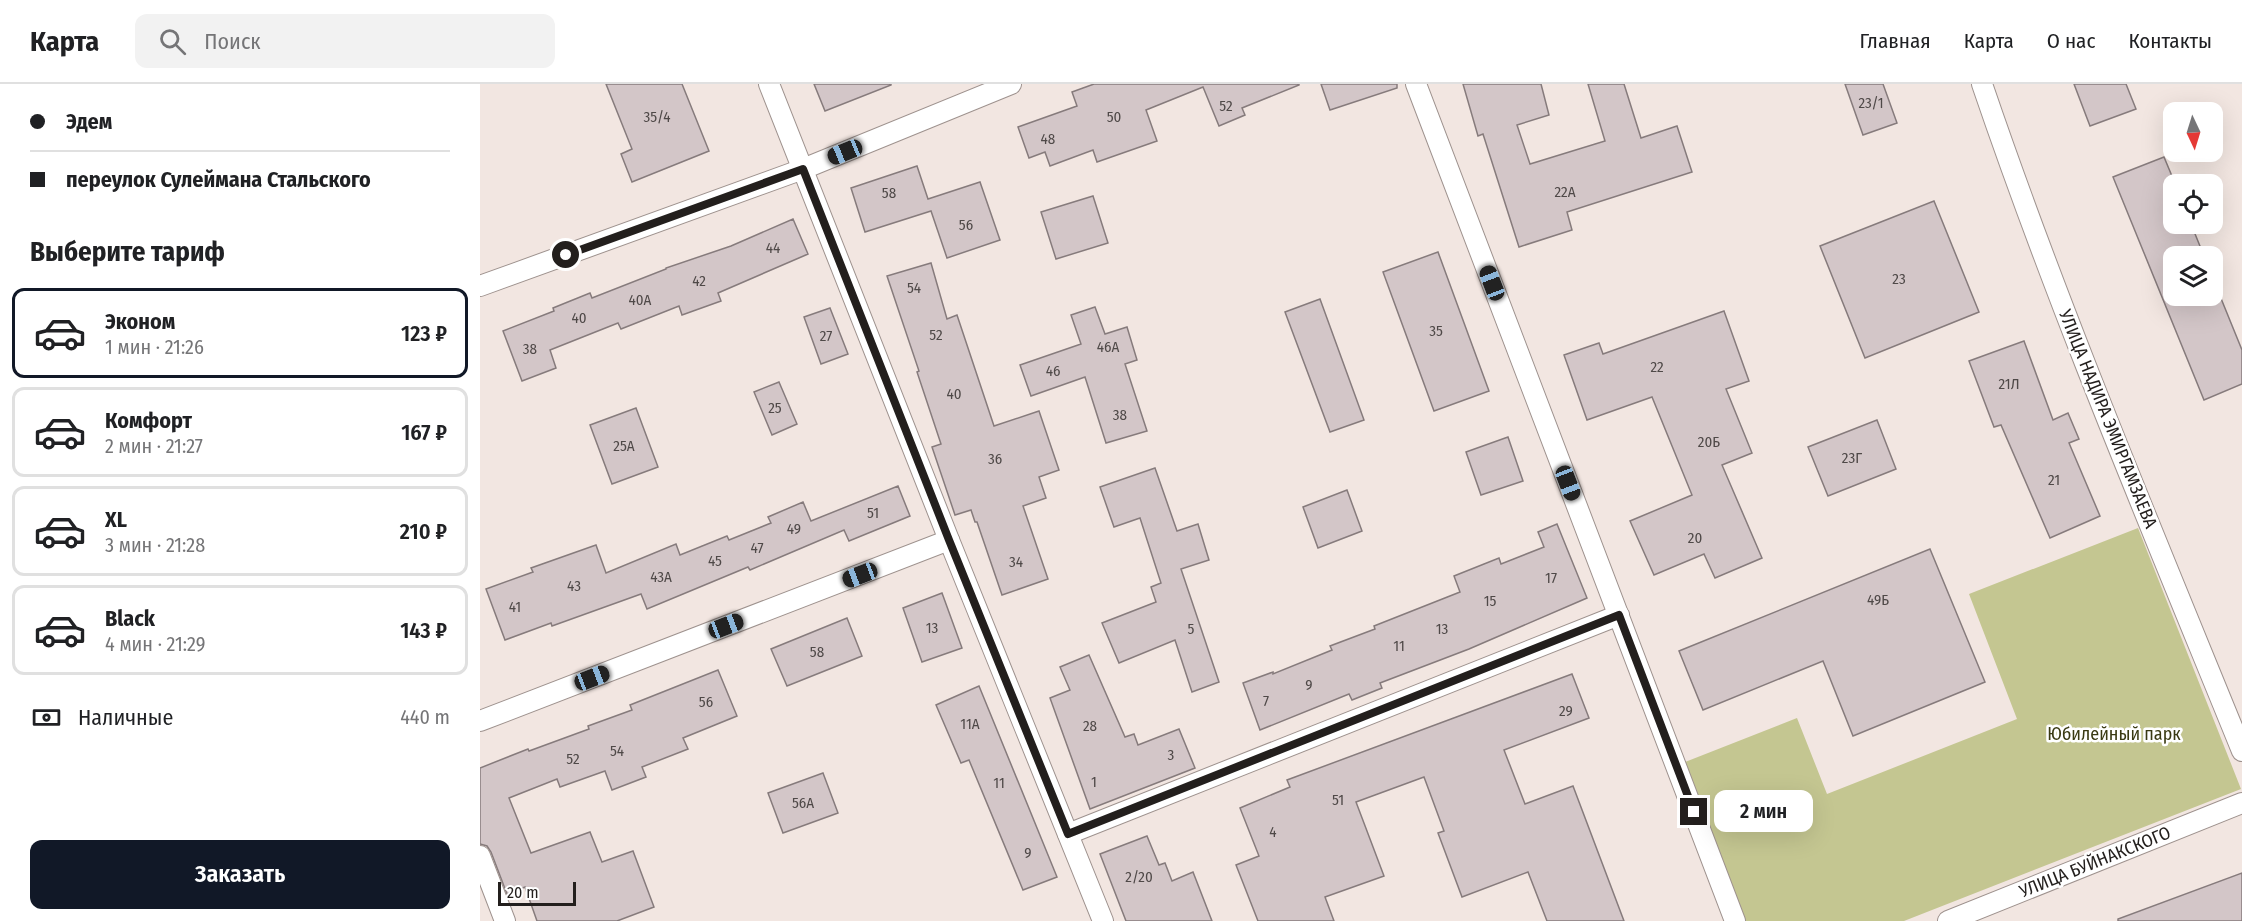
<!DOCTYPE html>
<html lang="ru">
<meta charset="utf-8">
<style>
body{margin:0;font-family:"Fira Sans Condensed",sans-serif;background:#f2f2f2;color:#202124;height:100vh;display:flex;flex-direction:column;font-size:22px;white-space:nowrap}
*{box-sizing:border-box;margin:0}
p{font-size:20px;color:#757577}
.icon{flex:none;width:33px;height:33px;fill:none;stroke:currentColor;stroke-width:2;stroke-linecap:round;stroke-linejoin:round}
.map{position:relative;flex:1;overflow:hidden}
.details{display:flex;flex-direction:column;background:#fff;width:480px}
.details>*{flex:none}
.hud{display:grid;align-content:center;height:132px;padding:0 30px;background:#fff}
.needle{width:39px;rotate:176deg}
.tools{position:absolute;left:1683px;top:18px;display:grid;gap:12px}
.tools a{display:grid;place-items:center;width:60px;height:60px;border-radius:12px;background:#fff;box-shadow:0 6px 24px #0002;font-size:30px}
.scale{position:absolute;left:18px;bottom:15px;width:78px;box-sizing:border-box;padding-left:6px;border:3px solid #231f1d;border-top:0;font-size:16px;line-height:21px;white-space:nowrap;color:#231f1d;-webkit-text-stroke:4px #fff;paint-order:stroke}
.end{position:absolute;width:27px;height:27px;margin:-14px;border:8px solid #231f1d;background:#fff;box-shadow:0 0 0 3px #fff}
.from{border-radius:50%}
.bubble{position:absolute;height:42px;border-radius:12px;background:#fff;box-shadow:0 6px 24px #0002;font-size:20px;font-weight:600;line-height:42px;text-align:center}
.car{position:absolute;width:18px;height:36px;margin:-18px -9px;border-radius:8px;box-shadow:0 0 4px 2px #0007;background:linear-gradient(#222 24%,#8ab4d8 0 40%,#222 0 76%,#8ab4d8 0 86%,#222 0)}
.hud b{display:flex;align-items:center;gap:21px;height:57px;font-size:22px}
.hud b+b{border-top:2px solid #e0e0e0}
.hud i{width:15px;height:15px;background:#202124}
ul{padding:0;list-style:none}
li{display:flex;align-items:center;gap:18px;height:90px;margin:0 12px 9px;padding:0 18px;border:3px solid #e0e0e0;border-radius:12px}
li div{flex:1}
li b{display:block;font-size:22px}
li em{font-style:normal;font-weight:600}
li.current{border-color:#111827}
li>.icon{width:54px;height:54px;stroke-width:1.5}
h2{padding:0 30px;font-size:27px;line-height:72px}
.pay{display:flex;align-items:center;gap:15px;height:66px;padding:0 30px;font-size:22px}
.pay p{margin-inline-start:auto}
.cta{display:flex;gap:12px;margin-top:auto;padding:12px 30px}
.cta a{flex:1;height:69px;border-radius:12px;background:#111827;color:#fff;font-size:24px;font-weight:600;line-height:69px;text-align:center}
header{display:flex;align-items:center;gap:36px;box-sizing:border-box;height:84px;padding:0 30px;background:#fff;border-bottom:2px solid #e0e0e0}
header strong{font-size:28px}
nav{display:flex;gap:33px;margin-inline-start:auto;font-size:21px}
.search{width:420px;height:54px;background:#f2f2f2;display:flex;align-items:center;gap:15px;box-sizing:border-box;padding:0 21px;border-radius:12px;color:#757577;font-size:22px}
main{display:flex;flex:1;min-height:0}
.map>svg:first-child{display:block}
.green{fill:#c4c691}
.building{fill:#d3c6c8;stroke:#867b7c;stroke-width:1.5}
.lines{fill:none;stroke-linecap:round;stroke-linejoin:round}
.street-casing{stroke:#9e928e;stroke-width:22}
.street{stroke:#fff;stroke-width:20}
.route{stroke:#231f1d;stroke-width:8}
.labels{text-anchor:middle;stroke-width:5;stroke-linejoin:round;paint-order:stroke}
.number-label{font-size:15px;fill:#4f4948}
.street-label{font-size:18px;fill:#231f1d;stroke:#fff}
.park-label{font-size:18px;fill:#393912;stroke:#fff}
</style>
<header>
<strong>Карта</strong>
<div class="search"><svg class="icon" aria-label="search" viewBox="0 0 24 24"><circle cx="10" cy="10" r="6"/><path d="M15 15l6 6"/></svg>Поиск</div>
<nav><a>Главная</a><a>Карта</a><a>О нас</a><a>Контакты</a></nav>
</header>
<main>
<section class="details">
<div class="hud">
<b><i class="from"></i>Эдем</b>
<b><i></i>переулок Сулеймана Стальского</b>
</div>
<h2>Выберите тариф</h2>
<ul>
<li class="current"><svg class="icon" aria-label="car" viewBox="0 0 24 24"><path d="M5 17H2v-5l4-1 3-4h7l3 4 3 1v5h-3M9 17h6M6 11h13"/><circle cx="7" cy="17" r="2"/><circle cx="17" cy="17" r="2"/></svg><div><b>Эконом</b><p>1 мин · 21:26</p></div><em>123 ₽</em></li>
<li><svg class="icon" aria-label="car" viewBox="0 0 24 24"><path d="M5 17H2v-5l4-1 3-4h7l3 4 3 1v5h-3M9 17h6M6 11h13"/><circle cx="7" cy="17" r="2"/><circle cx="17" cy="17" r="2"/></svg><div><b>Комфорт</b><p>2 мин · 21:27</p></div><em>167 ₽</em></li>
<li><svg class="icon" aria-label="car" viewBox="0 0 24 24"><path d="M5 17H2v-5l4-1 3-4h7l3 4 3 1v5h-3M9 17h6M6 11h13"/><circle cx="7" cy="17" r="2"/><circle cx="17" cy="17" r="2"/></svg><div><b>XL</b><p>3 мин · 21:28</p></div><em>210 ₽</em></li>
<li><svg class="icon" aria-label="car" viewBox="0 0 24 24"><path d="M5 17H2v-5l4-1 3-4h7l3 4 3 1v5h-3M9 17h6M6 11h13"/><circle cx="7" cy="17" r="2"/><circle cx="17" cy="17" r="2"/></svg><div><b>Black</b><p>4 мин · 21:29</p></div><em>143 ₽</em></li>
</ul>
<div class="pay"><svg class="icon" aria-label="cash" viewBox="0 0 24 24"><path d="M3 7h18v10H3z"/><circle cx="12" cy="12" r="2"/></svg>Наличные<p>440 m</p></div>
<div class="cta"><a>Заказать</a></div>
</section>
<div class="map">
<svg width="1762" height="837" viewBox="0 0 1762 837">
<rect width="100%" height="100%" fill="#f2e6e1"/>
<!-- green -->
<polygon class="green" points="1658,444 1761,705 1424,837 1262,837 1200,680 1317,634 1347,710 1537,635 1489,510"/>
<!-- building -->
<g class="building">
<polygon points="126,0 202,0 229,67 152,98 141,70 152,65"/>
<polygon points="334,0 411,0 411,1 345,27"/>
<polygon points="614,0 819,0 819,1 762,24 765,31 739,42 723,3 666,26 677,57 617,78 613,66 570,82 565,68 549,74 538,43 597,22 592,8"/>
<polygon points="841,0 917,0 917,4 850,26"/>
<polygon points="983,0 1061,0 1069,31 1037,41 1050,80 1125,57 1108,0 1144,0 1161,54 1197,42 1212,88 1087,128 1092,146 1039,163 1003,50 998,52"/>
<polygon points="1365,0 1403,0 1417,39 1383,51"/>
<polygon points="1594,0 1646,0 1656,25 1610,42"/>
<polygon points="1684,73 1694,97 1694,140 1711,140 1724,172 1694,172 1694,212 1740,212 1762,266 1762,300 1724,316 1633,93"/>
<polygon points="437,82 448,115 500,98 520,156 467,174 451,127 385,148 371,104"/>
<polygon points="613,112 628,159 576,175 561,128"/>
<polygon points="1454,117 1499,228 1385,274 1340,162"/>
<polygon points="313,135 328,170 238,209 241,217 202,231 199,222 141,245 138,239 70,266 76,284 42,297 23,247 74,227 73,224 110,209 112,214 186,185 186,184 251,162"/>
<polygon points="958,168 1009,307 954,327 903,188"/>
<polygon points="451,179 467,235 477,231 514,342 559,327 579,386 559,393 566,414 543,422 568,495 522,511 497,438 495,438 491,426 475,431 452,363 461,360 437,288 439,287 407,192"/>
<polygon points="840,215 884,336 850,348 805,228"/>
<polygon points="615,223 625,250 647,243 657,276 645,280 667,347 626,359 605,293 551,312 540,281 601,260 591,231"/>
<polygon points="350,224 368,270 341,280 324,233"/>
<polygon points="1244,227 1269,297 1246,305 1272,369 1242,381 1282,474 1235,494 1224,470 1174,491 1150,437 1212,411 1172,313 1107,336 1084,271 1119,259 1123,270"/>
<polygon points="1544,257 1573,336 1588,329 1599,355 1589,359 1620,432 1570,454 1521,341 1514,343 1489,277"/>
<polygon points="299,298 317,340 292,351 274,308"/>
<polygon points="156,324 178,383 132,400 110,341"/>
<polygon points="1397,336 1416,385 1348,412 1328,363"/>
<polygon points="1028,353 1043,397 1001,411 986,368"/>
<polygon points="675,384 697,447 718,440 729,476 701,485 739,598 712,608 695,556 639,579 622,539 676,518 671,503 681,499 660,434 634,443 620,403"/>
<polygon points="418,402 430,432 369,457 364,446 270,486 268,483 167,525 161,510 72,542 71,539 25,556 6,505 53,488 51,484 116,461 126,489 196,460 200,471 247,452 249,456 291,439 288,433 323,418 331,437"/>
<polygon points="867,406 882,447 838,464 823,423"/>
<polygon points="1077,440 1107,514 989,565 900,599 902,604 872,616 869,610 780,646 763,599 793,588 793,590 852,566 850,562 895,545 894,542 980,508 974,492 1019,474 1021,480 1064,463 1058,448"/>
<polygon points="1450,465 1505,598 1373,652 1343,577 1223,626 1199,567"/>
<polygon points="462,509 482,564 442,578 423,524"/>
<polygon points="367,534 382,572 307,602 291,565"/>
<polygon points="609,571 645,653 654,650 658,661 699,645 715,684 610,725 570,614 590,606 580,583"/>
<polygon points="238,586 257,632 203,654 208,665 162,683 166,693 132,706 125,687 80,703 77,695 29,714 51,769 110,748 122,778 153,767 174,823 137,837 57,837 45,803 27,810 11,768 7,762 0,760 0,684 48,665 49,667 109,645 108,642 152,626 150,621"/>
<polygon points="1092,590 1109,634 1024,666 1045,720 1093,702 1144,837 1067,837 1048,788 982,813 958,749 964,747 944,693 876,718 904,792 845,813 854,837 778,837 756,781 779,772 760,724 810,703 807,696"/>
<polygon points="499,602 577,793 543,806 489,676 481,679 456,621"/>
<polygon points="343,689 358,729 303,749 288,709"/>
<polygon points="667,752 679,781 685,779 692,797 713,788 732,837 646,837 620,770"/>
<polygon points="1762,789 1762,837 1638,837 1638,835"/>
</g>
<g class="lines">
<defs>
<g id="street">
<polyline points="289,0 469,456 623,837"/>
<polyline points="936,0 1255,837"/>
<path d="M1502,0C1579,226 1672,446 1762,667"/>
<polyline points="0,202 323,85 531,0"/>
<polyline points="0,637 469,456"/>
<polyline points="588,750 1139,531"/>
<polyline points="0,772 25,837"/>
<polyline points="1468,837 1762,719"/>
</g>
</defs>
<!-- street casing -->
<use href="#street" class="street-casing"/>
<!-- street -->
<use href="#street" class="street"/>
</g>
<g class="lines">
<!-- route -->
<polyline class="route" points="86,171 323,85 469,456 588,750 1139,531 1214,728"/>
</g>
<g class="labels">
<!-- number labels -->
<g class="number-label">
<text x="1391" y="24">23/1</text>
<text x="746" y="27">52</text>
<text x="177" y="38">35/4</text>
<text x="634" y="38">50</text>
<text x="568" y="60">48</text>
<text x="1085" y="113">22А</text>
<text x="409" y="114">58</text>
<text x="486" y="146">56</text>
<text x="293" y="169">44</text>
<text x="1419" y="200">23</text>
<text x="219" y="202">42</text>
<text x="434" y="209">54</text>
<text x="160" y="221">40А</text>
<text x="99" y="239">40</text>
<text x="956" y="252">35</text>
<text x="456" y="256">52</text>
<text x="346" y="257">27</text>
<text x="628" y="268">46А</text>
<text x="50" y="270">38</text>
<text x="1177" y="288">22</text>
<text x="573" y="292">46</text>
<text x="1529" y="305">21Л</text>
<text x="474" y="315">40</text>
<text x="295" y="329">25</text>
<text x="640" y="336">38</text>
<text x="1229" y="363">20Б</text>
<text x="144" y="367">25А</text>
<text x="1372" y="379">23Г</text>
<text x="515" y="380">36</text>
<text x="1574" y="401">21</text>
<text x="393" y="434">51</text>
<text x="314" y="450">49</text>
<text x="1215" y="459">20</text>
<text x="277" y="469">47</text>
<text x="235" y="482">45</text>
<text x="536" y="483">34</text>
<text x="181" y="498">43А</text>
<text x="1071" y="499">17</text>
<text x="94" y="507">43</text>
<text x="1398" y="521">49Б</text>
<text x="1010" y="522">15</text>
<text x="35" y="528">41</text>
<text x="452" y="549">13</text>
<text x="711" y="550">5</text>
<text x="962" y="550">13</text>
<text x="919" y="567">11</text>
<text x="337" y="573">58</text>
<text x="829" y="606">9</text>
<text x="786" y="622">7</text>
<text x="226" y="623">56</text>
<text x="1086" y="632">29</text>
<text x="490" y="645">11А</text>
<text x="610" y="647">28</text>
<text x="137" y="672">54</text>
<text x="691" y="676">3</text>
<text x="93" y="680">52</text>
<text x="614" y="703">1</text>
<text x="519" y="704">11</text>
<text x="858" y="721">51</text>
<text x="323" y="724">56А</text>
<text x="793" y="753">4</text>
<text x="548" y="774">9</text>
<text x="659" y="798">2/20</text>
</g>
<!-- street labels -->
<g class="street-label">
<text transform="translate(1628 335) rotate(68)" y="6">УЛИЦА НАДИРА ЭМИРГАМЗАЕВА</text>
<text transform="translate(1615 778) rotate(-22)" y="6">УЛИЦА БУЙНАКСКОГО</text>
</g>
<!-- park labels -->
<g class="park-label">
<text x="1634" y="656">Юбилейный парк</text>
</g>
</g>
</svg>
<div class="tools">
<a><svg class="needle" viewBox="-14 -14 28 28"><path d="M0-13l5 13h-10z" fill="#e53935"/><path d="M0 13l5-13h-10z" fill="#757577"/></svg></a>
<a><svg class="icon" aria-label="locate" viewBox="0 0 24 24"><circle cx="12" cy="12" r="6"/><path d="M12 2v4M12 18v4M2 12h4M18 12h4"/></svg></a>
<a><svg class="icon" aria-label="layers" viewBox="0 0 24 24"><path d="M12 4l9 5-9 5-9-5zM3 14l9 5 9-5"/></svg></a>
</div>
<div class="scale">20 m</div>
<i class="end from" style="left:86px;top:171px"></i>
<i class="end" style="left:1214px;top:728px"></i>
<div class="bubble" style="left:1234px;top:706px;width:99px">2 мин</div>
<i class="car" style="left:365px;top:68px;rotate:248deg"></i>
<i class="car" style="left:1012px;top:199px;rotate:339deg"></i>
<i class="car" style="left:1088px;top:399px;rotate:159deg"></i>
<i class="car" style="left:380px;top:491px;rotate:249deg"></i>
<i class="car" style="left:246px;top:542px;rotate:69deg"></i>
<i class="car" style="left:112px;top:594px;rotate:69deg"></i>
</div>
</main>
